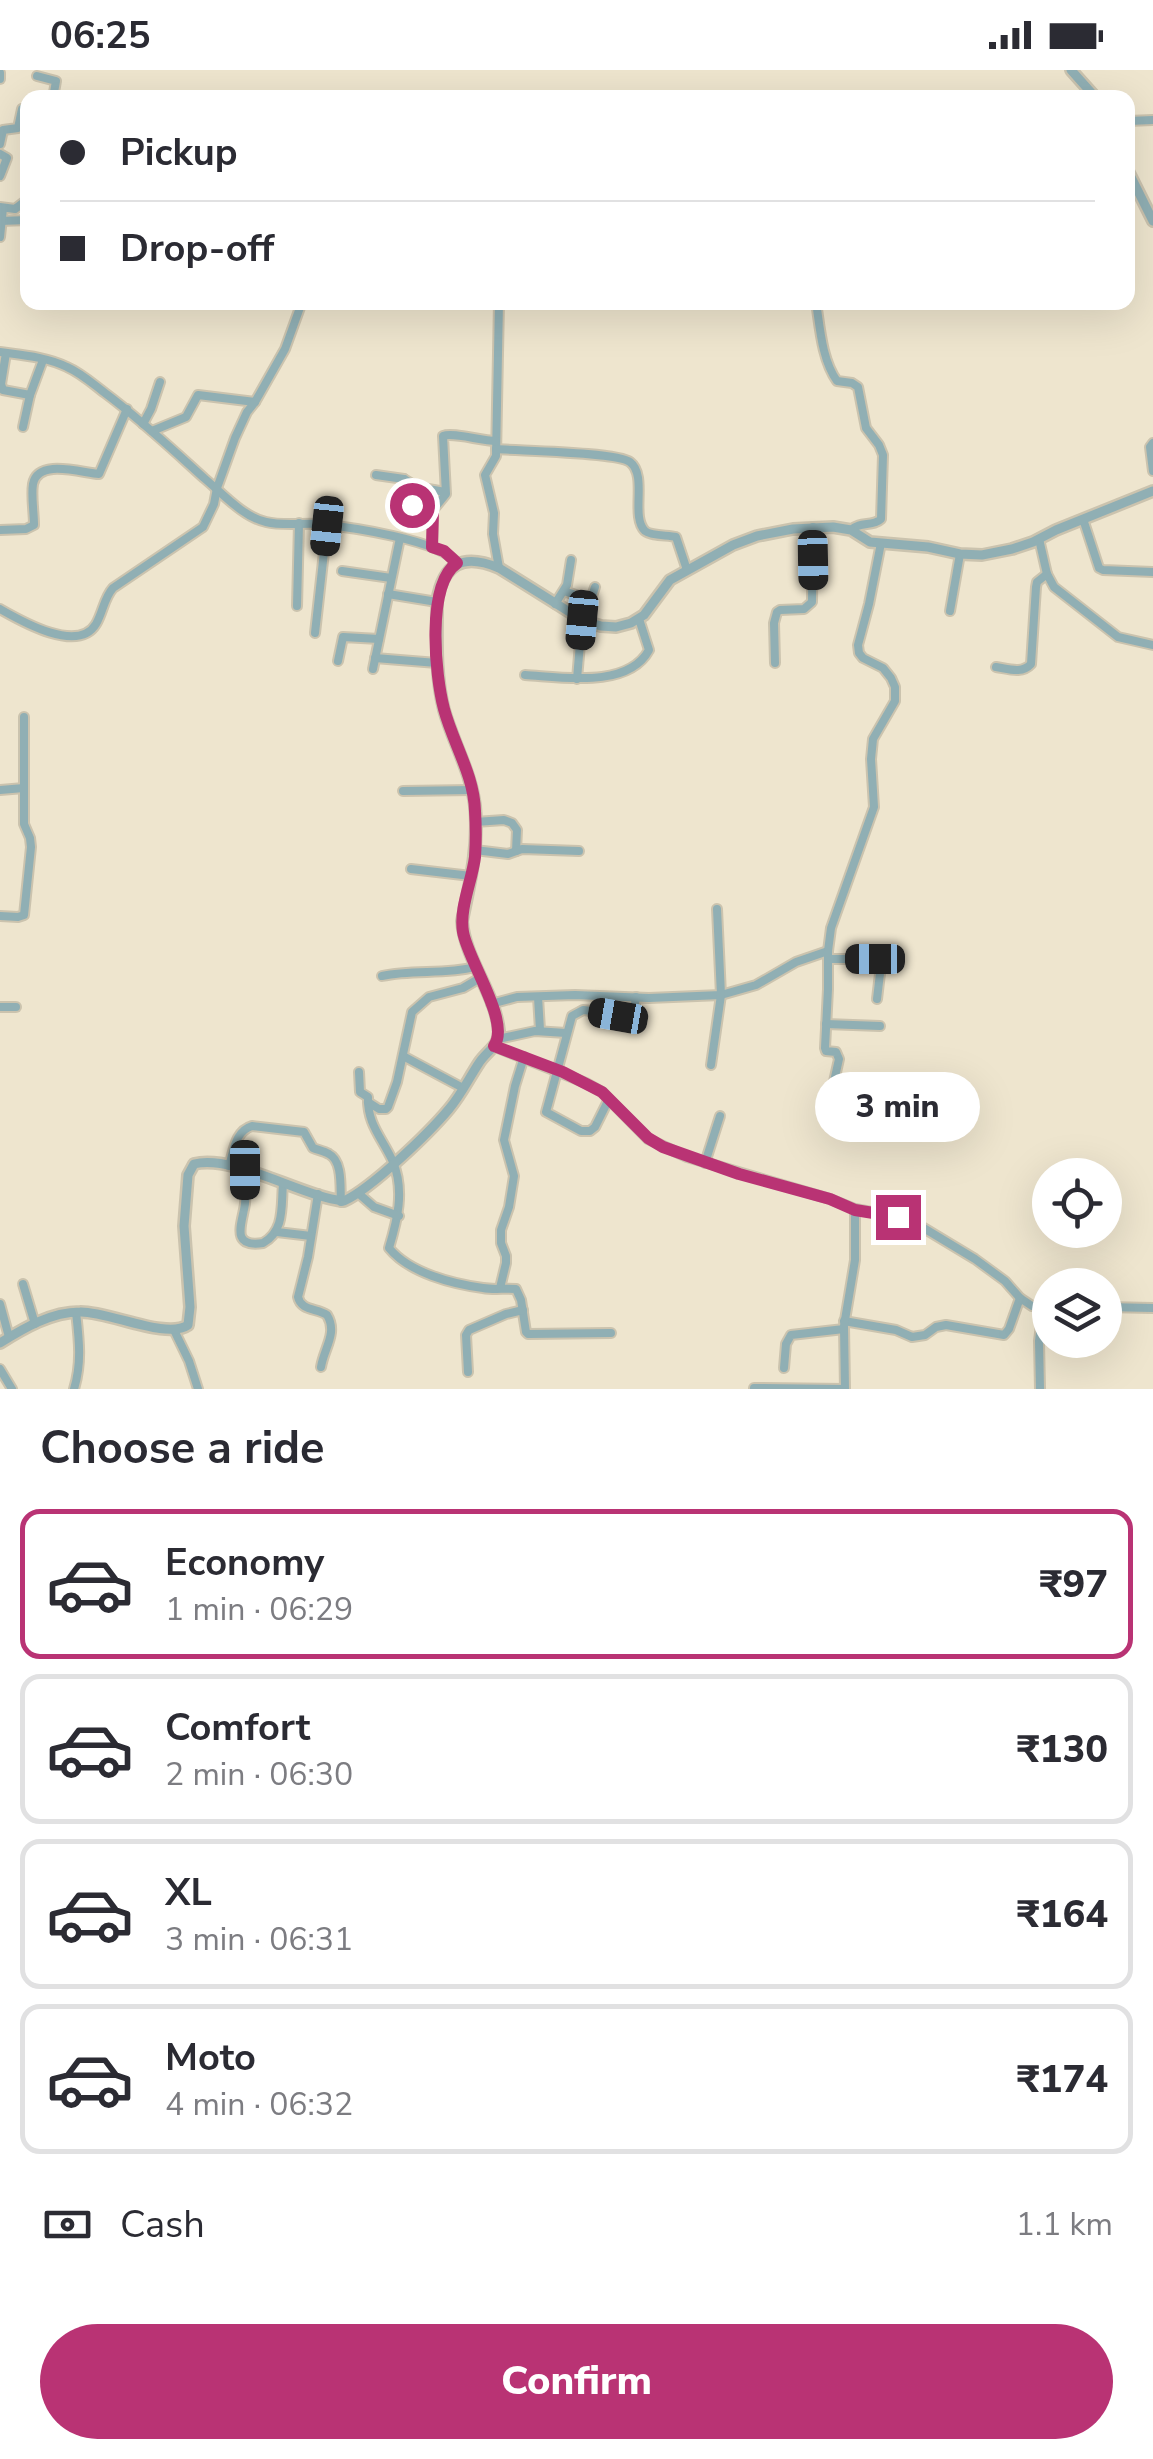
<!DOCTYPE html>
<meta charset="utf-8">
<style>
body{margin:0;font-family:"Nunito Sans",sans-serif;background:#f2f2f3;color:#2b2b33;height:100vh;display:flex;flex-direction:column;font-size:38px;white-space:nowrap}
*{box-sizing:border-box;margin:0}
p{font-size:32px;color:#7c7c81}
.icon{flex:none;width:55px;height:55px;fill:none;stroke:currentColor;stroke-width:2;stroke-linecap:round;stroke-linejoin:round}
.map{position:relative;height:1319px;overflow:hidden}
.panel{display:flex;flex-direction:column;background:#fff;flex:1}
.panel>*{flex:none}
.hud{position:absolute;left:20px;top:20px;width:1115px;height:220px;border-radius:20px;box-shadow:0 10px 40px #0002;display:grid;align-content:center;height:220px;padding:0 40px;background:#fff}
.controls{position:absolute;left:1032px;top:1088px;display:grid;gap:20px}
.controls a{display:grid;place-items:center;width:90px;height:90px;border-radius:50%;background:#fff;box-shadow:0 10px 40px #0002;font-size:50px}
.end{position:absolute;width:45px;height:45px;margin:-22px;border:12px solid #b93374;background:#fff;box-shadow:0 0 0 5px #fff}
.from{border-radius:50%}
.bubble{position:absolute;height:70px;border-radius:35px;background:#fff;box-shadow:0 10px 40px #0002;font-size:32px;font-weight:800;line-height:70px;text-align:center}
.car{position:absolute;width:30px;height:60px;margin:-30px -15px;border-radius:12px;box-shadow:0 0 8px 2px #0007;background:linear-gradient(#222 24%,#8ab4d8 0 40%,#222 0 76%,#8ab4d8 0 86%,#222 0)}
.hud b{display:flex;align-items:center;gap:35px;height:95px;font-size:38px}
.hud b+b{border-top:2px solid #e1e1e2}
.hud i{width:25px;height:25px;background:#2b2b33}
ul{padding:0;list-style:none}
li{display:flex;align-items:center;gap:30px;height:150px;margin:0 20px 15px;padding:0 20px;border:5px solid #e1e1e2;border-radius:20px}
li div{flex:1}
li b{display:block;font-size:38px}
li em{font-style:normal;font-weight:800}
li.active{border-color:#b93374}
li>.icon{width:90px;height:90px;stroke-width:1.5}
h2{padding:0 40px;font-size:45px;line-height:120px}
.pay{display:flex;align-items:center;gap:25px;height:110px;padding:0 40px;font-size:38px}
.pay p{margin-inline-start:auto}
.action{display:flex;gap:20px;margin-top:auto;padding:20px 40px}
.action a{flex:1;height:115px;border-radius:60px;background:#b93374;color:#fff;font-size:40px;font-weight:800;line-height:115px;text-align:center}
.status{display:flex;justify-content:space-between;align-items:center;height:70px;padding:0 50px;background:#fff;direction:ltr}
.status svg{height:28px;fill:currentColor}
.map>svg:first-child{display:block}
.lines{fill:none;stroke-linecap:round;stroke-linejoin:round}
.minor-casing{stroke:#cbc3ae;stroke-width:12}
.tertiary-casing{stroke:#cbc3ae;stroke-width:14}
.minor{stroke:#90afb4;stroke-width:8}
.tertiary{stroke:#90afb4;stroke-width:9}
.route{stroke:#b93374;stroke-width:12}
</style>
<div class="status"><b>06:25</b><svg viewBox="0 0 49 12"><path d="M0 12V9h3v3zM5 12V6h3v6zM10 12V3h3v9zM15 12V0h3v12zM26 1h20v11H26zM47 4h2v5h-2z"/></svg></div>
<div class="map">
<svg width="1153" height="1319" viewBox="0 0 1153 1319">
<rect width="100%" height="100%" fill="#eee5ce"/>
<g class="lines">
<defs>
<g id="minor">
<polyline points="0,3 0,9"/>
<polyline points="37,6 56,11 53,28"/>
<polyline points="1128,51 1153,50"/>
<polyline points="0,74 3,60 18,58 22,39 28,39"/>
<polyline points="0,84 7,88 0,106"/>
<polyline points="0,137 15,139 28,129"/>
<polyline points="0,151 28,150"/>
<polyline points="0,167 3,138"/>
<polyline points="499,232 496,386 485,405 494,443 493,464 499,498"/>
<path d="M816,232C820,258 822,290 837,311L852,313L858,317L866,358L879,375L883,385L881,449C873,457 860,451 851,460"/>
<path d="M0,282C22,285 47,287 67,297C81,303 93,314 105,323C140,349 172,379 204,408C222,423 243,447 266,452C282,456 302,453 319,454C349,457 441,470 457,493"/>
<polyline points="6,283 1,314 3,320 30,325"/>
<polyline points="143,354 151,339 160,312"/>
<polyline points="23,357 30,325 43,290"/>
<polyline points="152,361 186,347 198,325 255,332"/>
<polyline points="1153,373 1150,377 1153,401"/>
<path d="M496,379C519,381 617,382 630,392C648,406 630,446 645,461C651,466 668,465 676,467L687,500"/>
<polyline points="376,405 404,409 417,417 445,422"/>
<polyline points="404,409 407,431 412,435 433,440"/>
<polyline points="1083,449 1099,498 1103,500 1153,502"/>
<path d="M0,460L26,459L34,455C34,442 31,426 33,414C38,388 82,403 99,404L127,339"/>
<polyline points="1039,469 1047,504 1054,517 1118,567 1153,575"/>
<path d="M432,477L433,440L446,424L443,366C453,362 481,371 496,371"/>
<polyline points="342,501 391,508"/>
<polyline points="564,521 590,530"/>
<polyline points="388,524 437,532"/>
<polyline points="555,534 567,515 571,490"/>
<polyline points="297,536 299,453"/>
<path d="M0,539C21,551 78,584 96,554C103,542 104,528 113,518L203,457L214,434L217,418L235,368L247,342L255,332L285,279L302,232"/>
<polyline points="950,541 960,484"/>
<polyline points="584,551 595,517"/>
<polyline points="315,563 327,455"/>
<polyline points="375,588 437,593"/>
<polyline points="338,591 343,567 379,569"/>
<polyline points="775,593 774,553 777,542 780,540 804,539 812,532 813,457"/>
<path d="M996,597C1009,599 1022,604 1031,594L1036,517L1037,512L1047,504"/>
<polyline points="373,599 400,468"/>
<path d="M525,605C561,607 628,619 649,580L639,549"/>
<polyline points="577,609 582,550"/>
<polyline points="0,720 24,718"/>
<polyline points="403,721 472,720"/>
<polyline points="475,752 504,750 512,753 517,760 516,781"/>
<polyline points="475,780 508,784 522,779 579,781"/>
<polyline points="411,799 471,806"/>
<polyline points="0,846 18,847 24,845 31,777 30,768 24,754 24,647"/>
<polyline points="828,889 875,889 881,895 877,929"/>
<path d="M382,906C413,899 444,905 475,897"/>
<polyline points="538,927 540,960"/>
<polyline points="491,934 517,927 575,925 649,928 721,925 756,915 796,892 828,881"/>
<polyline points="0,937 16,937"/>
<polyline points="826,954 880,956"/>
<polyline points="498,969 535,961 566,963"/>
<polyline points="493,976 586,1013 602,1022 648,1069 687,1087 830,1129 855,1139 899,1147 917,1154 975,1189 1005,1211 1020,1228 1032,1236 1050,1238"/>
<polyline points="403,986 463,1018"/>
<polyline points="711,995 721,925 717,839"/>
<path d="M359,1002L360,1022L368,1027C367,1055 383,1069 393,1092C405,1121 397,1151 389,1178C409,1203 453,1214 483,1218C494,1220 505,1218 516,1219L521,1230L526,1262L528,1264L611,1263"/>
<polyline points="609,1029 595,1057 590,1061 581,1061 546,1042 572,946 583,940 628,945 634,940 636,927"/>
<polyline points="368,1032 379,1039 386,1039 388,1037 397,1012 412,942 429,927 463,918 480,908"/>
<polyline points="829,1034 839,989 836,982 826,981 825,978 828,919 828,881 831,858 874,737 871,689 873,669 895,631 895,617 891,608 883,598 863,588 859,583 858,575 869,534 881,473"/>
<polyline points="705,1093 720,1046"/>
<path d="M229,1096C234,1081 235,1061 252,1056L304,1062L313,1078C318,1080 324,1081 329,1084C343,1091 340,1118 341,1132"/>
<path d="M245,1101C245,1111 246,1123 245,1134C242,1154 230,1178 263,1173C285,1161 281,1136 283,1114"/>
<polyline points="358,1123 374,1137 399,1146"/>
<path d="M318,1124L308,1187L298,1227C301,1241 317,1238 327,1245C338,1263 324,1278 321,1297"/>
<polyline points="277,1162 311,1166"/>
<polyline points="23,1214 35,1254"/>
<polyline points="500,1218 506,1193 506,1186 501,1173 501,1160 509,1137 514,1106 504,1070 515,1016 524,987"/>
<polyline points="0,1234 9,1267"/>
<polyline points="1105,1237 1153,1238"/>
<polyline points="844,1251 896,1260 912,1267 925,1265 936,1257 946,1255 1004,1265 1009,1259 1020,1228"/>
<polyline points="174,1260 189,1291 198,1319"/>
<polyline points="784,1298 786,1274 791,1265 844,1259"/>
<polyline points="0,1299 12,1319"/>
<polyline points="468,1302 466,1265 469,1260 506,1244 523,1240"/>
<polyline points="754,1318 845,1319 844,1256 855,1190 855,1139"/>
<path d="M74,1319C82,1293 79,1269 76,1242"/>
<polyline points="1040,1319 1039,1271 1043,1239"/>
</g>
<g id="tertiary">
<polyline points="1071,0 1096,28"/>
<polyline points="1128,101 1153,151"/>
<path d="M0,1273C24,1258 51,1242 80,1242C108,1241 167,1270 188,1255L190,1237L184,1156L188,1105L194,1094C234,1084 302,1127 344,1131C372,1118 429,1063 449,1039C461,1025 469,1008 479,993C486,982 500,975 499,961C495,922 465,890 462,851C470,813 479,775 475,736C471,702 453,672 444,640C435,605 437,568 437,532C443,493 463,483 499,498L584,551L601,556L616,557L631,553L644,545L670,510L733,475L757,466L793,459L833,457L851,460L870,472L928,477L960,484L982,485L1012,479L1033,472L1056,460L1153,421"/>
</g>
</defs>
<!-- minor casing -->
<use href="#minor" class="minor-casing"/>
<!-- tertiary casing -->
<use href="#tertiary" class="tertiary-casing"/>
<!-- minor -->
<use href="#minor" class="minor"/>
<!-- tertiary -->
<use href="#tertiary" class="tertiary"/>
</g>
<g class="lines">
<!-- route -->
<path class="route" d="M412,435L433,440L432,477L444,481L457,493C426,515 435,605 444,639C453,673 474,705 475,741C476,756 476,772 475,787C472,811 459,838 463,862C468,891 511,952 494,976L563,1002L602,1022L648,1068L663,1077L739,1104L830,1129L855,1140L898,1147"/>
</g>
</svg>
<div class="controls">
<a><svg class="icon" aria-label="locate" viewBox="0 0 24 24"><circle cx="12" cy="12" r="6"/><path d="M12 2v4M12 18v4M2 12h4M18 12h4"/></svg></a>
<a><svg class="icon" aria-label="layers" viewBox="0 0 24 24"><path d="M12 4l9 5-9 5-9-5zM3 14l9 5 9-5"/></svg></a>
</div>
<i class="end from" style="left:412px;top:435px"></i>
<i class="end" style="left:898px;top:1147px"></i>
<div class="bubble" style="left:815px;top:1002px;width:165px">3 min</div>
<i class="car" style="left:327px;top:456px;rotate:186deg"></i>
<i class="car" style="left:813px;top:490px;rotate:179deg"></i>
<i class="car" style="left:582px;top:550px;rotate:185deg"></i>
<i class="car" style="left:875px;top:889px;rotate:270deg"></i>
<i class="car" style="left:618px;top:946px;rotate:280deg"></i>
<i class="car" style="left:245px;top:1100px;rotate:180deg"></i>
<div class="hud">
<b><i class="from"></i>Pickup</b>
<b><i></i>Drop-off</b>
</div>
</div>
<section class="panel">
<h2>Choose a ride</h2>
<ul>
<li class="active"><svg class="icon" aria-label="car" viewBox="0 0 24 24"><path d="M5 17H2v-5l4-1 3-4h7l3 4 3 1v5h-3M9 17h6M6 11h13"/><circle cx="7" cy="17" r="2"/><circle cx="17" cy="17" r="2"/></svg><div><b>Economy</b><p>1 min · 06:29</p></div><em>₹97</em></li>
<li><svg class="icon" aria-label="car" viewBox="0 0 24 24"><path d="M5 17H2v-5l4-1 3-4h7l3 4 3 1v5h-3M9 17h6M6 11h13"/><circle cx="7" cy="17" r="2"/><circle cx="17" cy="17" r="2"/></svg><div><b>Comfort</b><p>2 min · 06:30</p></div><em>₹130</em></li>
<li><svg class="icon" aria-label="car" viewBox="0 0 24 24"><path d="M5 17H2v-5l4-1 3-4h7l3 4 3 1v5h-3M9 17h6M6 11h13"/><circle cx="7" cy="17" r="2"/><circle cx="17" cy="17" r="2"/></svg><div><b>XL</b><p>3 min · 06:31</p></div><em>₹164</em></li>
<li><svg class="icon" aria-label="car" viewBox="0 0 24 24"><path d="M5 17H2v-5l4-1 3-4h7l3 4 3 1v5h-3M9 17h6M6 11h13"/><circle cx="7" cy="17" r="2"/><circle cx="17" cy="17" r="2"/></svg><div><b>Moto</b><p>4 min · 06:32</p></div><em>₹174</em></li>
</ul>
<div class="pay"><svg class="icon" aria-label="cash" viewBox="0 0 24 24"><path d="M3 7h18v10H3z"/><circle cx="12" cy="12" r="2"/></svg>Cash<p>1.1 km</p></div>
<div class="action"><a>Confirm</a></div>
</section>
